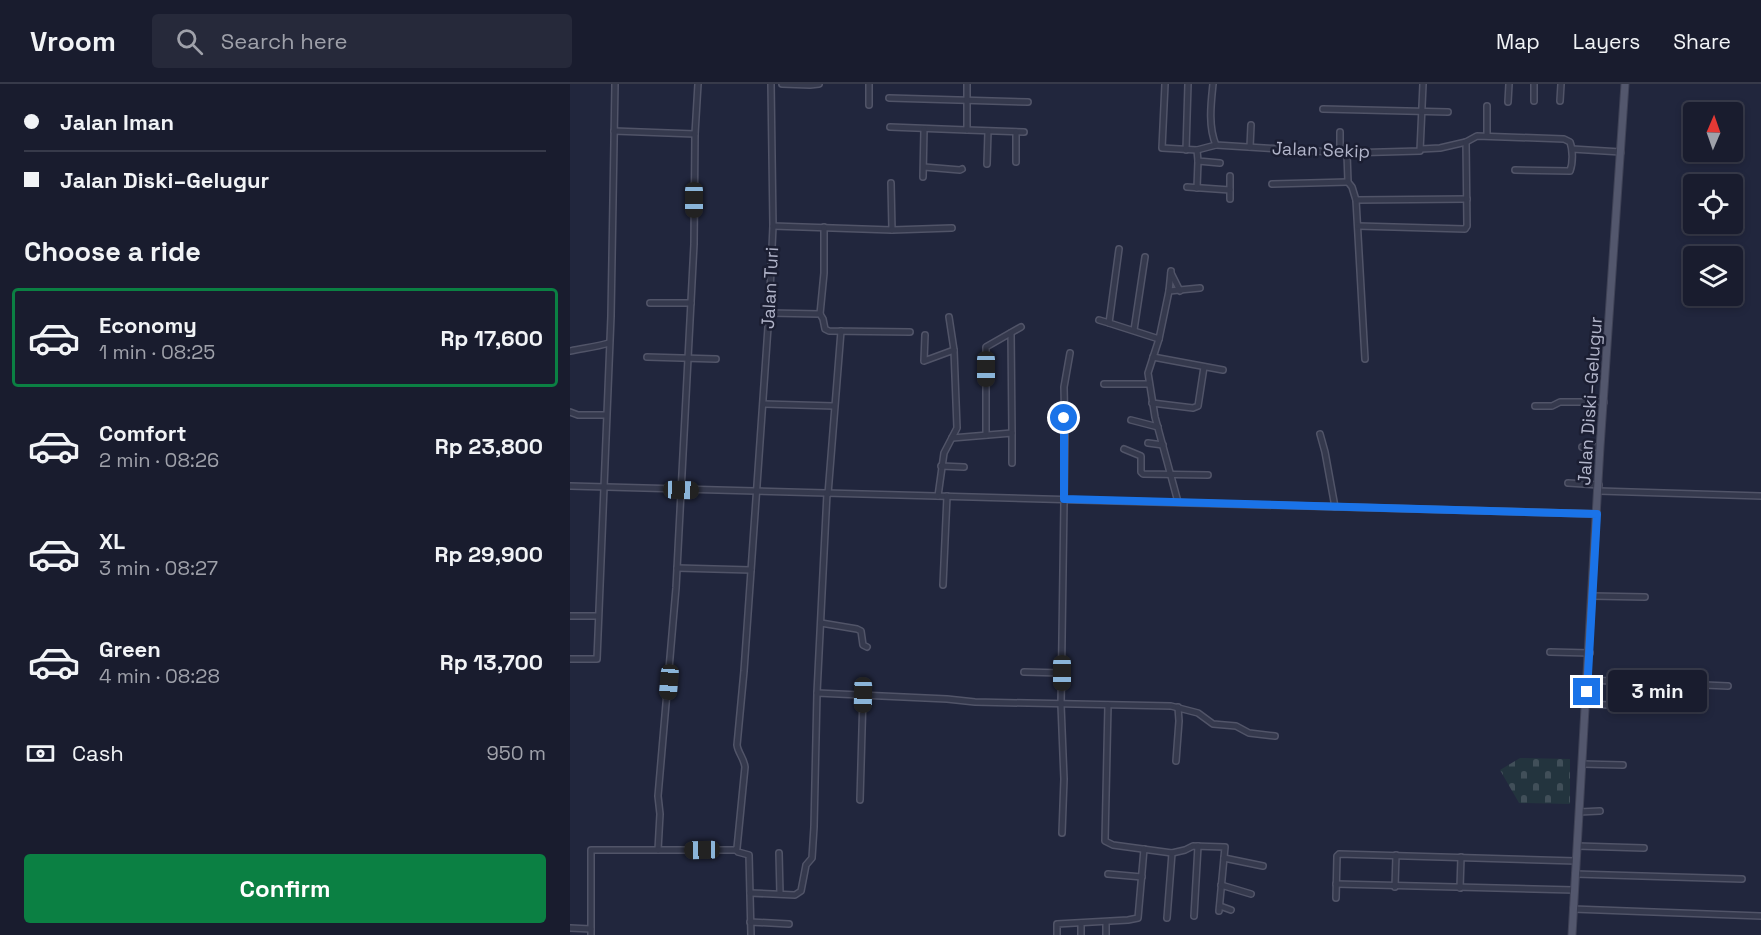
<!DOCTYPE html>
<meta charset="utf-8">
<style>
body{margin:0;font-family:"Space Grotesk",sans-serif;background:#26293a;color:#f1f3f6;height:100vh;display:flex;flex-direction:column;font-size:22px;white-space:nowrap}
*{box-sizing:border-box;margin:0}
p{font-size:20px;color:#9fa1aa}
.icon{flex:none;width:33px;height:33px;fill:none;stroke:currentColor;stroke-width:2;stroke-linecap:round;stroke-linejoin:round}
.map{position:relative;flex:1;overflow:hidden}
.details{display:flex;flex-direction:column;background:#191c2e;width:570px}
.details>*{flex:none}
.hud{display:grid;align-content:center;height:132px;padding:0 24px;background:#191c2e}
.needle{width:39px;rotate:2deg}
.buttons{position:absolute;left:1113px;top:18px;display:grid;gap:12px}
.buttons a{display:grid;place-items:center;width:60px;height:60px;border-radius:6px;background:#191c2e;box-shadow:0 3px 9px #0003,0 0 0 2px #373a4a;font-size:30px}
.end{position:absolute;width:27px;height:27px;margin:-14px;border:8px solid #1a73e8;background:#fff;box-shadow:0 0 0 3px #fff}
.from{border-radius:50%}
.bubble{position:absolute;height:42px;border-radius:6px;background:#191c2e;box-shadow:0 3px 9px #0003,0 0 0 2px #373a4a;font-size:20px;font-weight:700;line-height:42px;text-align:center}
.car{position:absolute;width:18px;height:36px;margin:-18px -9px;border-radius:8px;box-shadow:0 0 4px 2px #0007;background:linear-gradient(#222 24%,#8ab4d8 0 40%,#222 0 76%,#8ab4d8 0 86%,#222 0)}
.hud b{display:flex;align-items:center;gap:21px;height:57px;font-size:22px}
.hud b+b{border-top:2px solid #373a4a}
.hud i{width:15px;height:15px;background:#f1f3f6}
ul{padding:0;list-style:none}
li{display:flex;align-items:center;gap:18px;height:99px;margin:0 12px 9px;padding:0 12px;border:3px solid transparent;border-radius:6px}
li div{flex:1}
li b{display:block;font-size:22px}
li em{font-style:normal;font-weight:700}
li.current{border-color:#0b8043}
li>.icon{width:54px;height:54px;stroke-width:1.5}
h2{padding:0 24px;font-size:27px;line-height:72px}
.pay{display:flex;align-items:center;gap:15px;height:66px;padding:0 24px;font-size:22px}
.pay p{margin-inline-start:auto}
.cta{display:flex;gap:12px;margin-top:auto;padding:12px 24px}
.cta a{flex:1;height:69px;border-radius:6px;background:#0b8043;color:#fff;font-size:24px;font-weight:700;line-height:69px;text-align:center}
header{display:flex;align-items:center;gap:36px;box-sizing:border-box;height:84px;padding:0 30px;background:#191c2e;border-bottom:2px solid #373a4a}
header strong{font-size:28px}
nav{display:flex;gap:33px;margin-inline-start:auto;font-size:21px}
.search{width:420px;height:54px;background:#26293a;display:flex;align-items:center;gap:15px;box-sizing:border-box;padding:0 21px;border-radius:6px;color:#9fa1aa;font-size:22px}
main{display:flex;flex:1;min-height:0}
.map>svg:first-child{display:block}
.cemetery{fill:url(#cemetery-stones)}
.lines{fill:none;stroke-linecap:round;stroke-linejoin:round}
.minor-casing{stroke:#515468;stroke-width:8}
.major-casing{stroke:#3f4256;stroke-width:9}
.minor{stroke:#35394d;stroke-width:5}
.major{stroke:#53576d;stroke-width:7}
.route{stroke:#1a73e8;stroke-width:8}
.labels{text-anchor:middle;stroke-width:5;stroke-linejoin:round;paint-order:stroke}
.street-label{font-size:18px;fill:#b1b4c9;stroke:#1b1e32}
</style>
<header>
<strong>Vroom</strong>
<div class="search"><svg class="icon" aria-label="search" viewBox="0 0 24 24"><circle cx="10" cy="10" r="6"/><path d="M15 15l6 6"/></svg>Search here</div>
<nav><a>Map</a><a>Layers</a><a>Share</a></nav>
</header>
<main>
<section class="details">
<div class="hud">
<b><i class="from"></i>Jalan Iman</b>
<b><i></i>Jalan Diski–Gelugur</b>
</div>
<h2>Choose a ride</h2>
<ul>
<li class="current"><svg class="icon" aria-label="car" viewBox="0 0 24 24"><path d="M5 17H2v-5l4-1 3-4h7l3 4 3 1v5h-3M9 17h6M6 11h13"/><circle cx="7" cy="17" r="2"/><circle cx="17" cy="17" r="2"/></svg><div><b>Economy</b><p>1 min · 08:25</p></div><em>Rp 17,600</em></li>
<li><svg class="icon" aria-label="car" viewBox="0 0 24 24"><path d="M5 17H2v-5l4-1 3-4h7l3 4 3 1v5h-3M9 17h6M6 11h13"/><circle cx="7" cy="17" r="2"/><circle cx="17" cy="17" r="2"/></svg><div><b>Comfort</b><p>2 min · 08:26</p></div><em>Rp 23,800</em></li>
<li><svg class="icon" aria-label="car" viewBox="0 0 24 24"><path d="M5 17H2v-5l4-1 3-4h7l3 4 3 1v5h-3M9 17h6M6 11h13"/><circle cx="7" cy="17" r="2"/><circle cx="17" cy="17" r="2"/></svg><div><b>XL</b><p>3 min · 08:27</p></div><em>Rp 29,900</em></li>
<li><svg class="icon" aria-label="car" viewBox="0 0 24 24"><path d="M5 17H2v-5l4-1 3-4h7l3 4 3 1v5h-3M9 17h6M6 11h13"/><circle cx="7" cy="17" r="2"/><circle cx="17" cy="17" r="2"/></svg><div><b>Green</b><p>4 min · 08:28</p></div><em>Rp 13,700</em></li>
</ul>
<div class="pay"><svg class="icon" aria-label="cash" viewBox="0 0 24 24"><path d="M3 7h18v10H3z"/><circle cx="12" cy="12" r="2"/></svg>Cash<p>950 m</p></div>
<div class="cta"><a>Confirm</a></div>
</section>
<div class="map">
<svg width="1191" height="851" viewBox="0 0 1191 851">
<defs>
<pattern id="cemetery-stones" width="16" height="16" patternUnits="userSpaceOnUse" patternTransform="scale(1.5)"><rect width="16" height="16" fill="#23343e"/><path d="M2 7V4a2 2 0 0 1 4 0v3zM10 15v-3a2 2 0 0 1 4 0v3z" fill="#414f59"/></pattern>
</defs>
<rect width="100%" height="100%" fill="#21263d"/>
<!-- cemetery -->
<polygon class="cemetery" points="950,674 1000,675 1000,720 949,719 930,686"/>
<g class="lines">
<defs>
<g id="minor">
<polyline points="212,0 240,1 249,0"/>
<polyline points="595,0 592,64 627,66 646,61"/>
<path d="M643,0C641,19 638,43 646,61L777,69L850,67L853,0"/>
<polyline points="319,14 458,18"/>
<polyline points="964,17 964,0"/>
<polyline points="990,17 991,0"/>
<polyline points="938,18 939,0"/>
<polyline points="299,21 299,0"/>
<polyline points="753,25 878,28"/>
<polyline points="320,43 397,46 397,0"/>
<polyline points="397,46 454,48"/>
<polyline points="44,47 125,50"/>
<polyline points="917,51 917,22"/>
<polyline points="680,63 681,41"/>
<path d="M851,65L870,64L896,58L907,52L994,55L1000,58C1003,66 1003,79 1000,87L945,86"/>
<polyline points="1002,65 1051,68"/>
<polyline points="616,66 618,0"/>
<polyline points="627,66 628,77 650,79"/>
<polyline points="770,68 770,48"/>
<polyline points="777,69 778,98 782,103 786,116 795,275"/>
<polyline points="446,78 446,48"/>
<polyline points="417,80 418,47"/>
<polyline points="354,83 390,86 392,85"/>
<polyline points="660,92 660,115"/>
<polyline points="353,93 354,45"/>
<polyline points="702,100 778,98"/>
<polyline points="617,103 660,106"/>
<polyline points="627,104 628,77"/>
<polyline points="786,116 897,115"/>
<polyline points="203,142 322,146 321,99"/>
<polyline points="788,142 895,145 897,142 896,58"/>
<polyline points="322,146 382,144"/>
<polyline points="549,165 539,239 589,255"/>
<polyline points="601,187 599,207 589,255 578,289 585,333 608,418"/>
<polyline points="601,189 610,207"/>
<polyline points="599,207 630,204"/>
<polyline points="80,219 121,219"/>
<polyline points="199,229 250,230 253,235 255,245 259,247 340,248"/>
<polyline points="250,230 254,189 254,143"/>
<polyline points="379,233 384,266"/>
<polyline points="529,236 539,239"/>
<polyline points="564,246 575,173"/>
<polyline points="441,249 442,349"/>
<polyline points="355,251 354,277 384,266 387,344 374,369 368,412"/>
<path d="M0,267C14,264 26,263 39,259"/>
<polyline points="77,273 146,275"/>
<polyline points="583,273 653,286"/>
<polyline points="534,300 579,300"/>
<polyline points="582,319 623,324 628,322 634,283"/>
<polyline points="194,320 264,322"/>
<polyline points="965,322 982,322 990,318 1034,318"/>
<polyline points="0,328 8,331 36,331"/>
<polyline points="561,336 588,343"/>
<polyline points="750,350 755,368 765,423"/>
<polyline points="416,351 416,263 451,243"/>
<polyline points="382,354 442,349 442,379"/>
<polyline points="578,359 593,361"/>
<polyline points="1012,363 1030,363"/>
<polyline points="554,365 571,372 571,388 573,390 638,391"/>
<polyline points="371,382 394,383"/>
<polyline points="998,399 1029,401"/>
<polyline points="0,402 1027,430"/>
<polyline points="1029,407 1191,412"/>
<polyline points="258,410 271,247"/>
<polyline points="107,484 181,486"/>
<polyline points="373,501 377,412"/>
<polyline points="1022,512 1075,513"/>
<polyline points="0,532 28,532"/>
<polyline points="251,539 287,545 291,547 293,561 297,563"/>
<polyline points="980,568 1020,569"/>
<polyline points="0,575 27,575 41,232 45,0"/>
<polyline points="454,588 492,589"/>
<polyline points="1018,596 1158,602"/>
<polyline points="247,609 377,615 405,618 601,622 628,629 643,640 666,642 679,649 705,652"/>
<polyline points="1016,620 1131,625"/>
<polyline points="538,621 535,757 543,761 602,769 597,834"/>
<polyline points="606,677 609,637 608,623"/>
<polyline points="1012,680 1053,681"/>
<polyline points="290,716 293,611"/>
<polyline points="1009,728 1030,727"/>
<polyline points="492,749 494,695 491,621 495,351 494,303 500,269"/>
<polyline points="1007,762 1074,764"/>
<polyline points="88,766 90,730 88,712 106,504 124,160 125,50 128,0"/>
<polyline points="166,766 168,768 179,771 181,851"/>
<polyline points="209,769 210,810"/>
<polyline points="602,769 615,766 623,762 655,763 649,827"/>
<polyline points="654,774 693,782"/>
<polyline points="538,790 572,793"/>
<polyline points="1005,790 1172,795"/>
<polyline points="766,800 1004,806"/>
<polyline points="651,801 681,810"/>
<polyline points="825,803 826,771"/>
<polyline points="890,804 891,773"/>
<polyline points="180,809 225,811 231,807 236,781 242,774 244,743 247,609 257,409"/>
<polyline points="766,814 767,772 769,770 1006,777"/>
<polyline points="650,822 661,826"/>
<polyline points="1003,825 1191,832"/>
<polyline points="624,832 628,762"/>
<polyline points="180,838 219,840"/>
<polyline points="536,838 536,851"/>
<polyline points="511,839 511,851"/>
<polyline points="0,844 21,845"/>
<path d="M21,851V766H165L167,764L175,683C174,674 168,669 167,661L174,587L199,229L203,142L201,0"/>
<polyline points="487,851 487,840 558,836 568,834 574,765"/>
</g>
<polyline id="major" points="1002,851 1030,363 1055,0"/>
</defs>
<!-- minor casing -->
<use href="#minor" class="minor-casing"/>
<!-- major casing -->
<use href="#major" class="major-casing"/>
<!-- minor -->
<use href="#minor" class="minor"/>
<!-- major -->
<use href="#major" class="major"/>
</g>
<g class="lines">
<!-- route -->
<polyline class="route" points="494,334 494,415 1027,430 1017,608"/>
</g>
<g class="labels">
<!-- street labels -->
<g class="street-label">
<text transform="translate(751 66) rotate(2)" y="6">Jalan Sekip</text>
<text transform="translate(200 204) rotate(-87)" y="6">Jalan Turi</text>
<text transform="translate(1020 317) rotate(-86)" y="6">Jalan Diski–Gelugur</text>
</g>
</g>
</svg>
<div class="buttons">
<a><svg class="needle" viewBox="-14 -14 28 28"><path d="M0-13l5 13h-10z" fill="#e53935"/><path d="M0 13l5-13h-10z" fill="#9fa1aa"/></svg></a>
<a><svg class="icon" aria-label="locate" viewBox="0 0 24 24"><circle cx="12" cy="12" r="6"/><path d="M12 2v4M12 18v4M2 12h4M18 12h4"/></svg></a>
<a><svg class="icon" aria-label="layers" viewBox="0 0 24 24"><path d="M12 4l9 5-9 5-9-5zM3 14l9 5 9-5"/></svg></a>
</div>
<i class="end from" style="left:494px;top:334px"></i>
<i class="end" style="left:1017px;top:608px"></i>
<div class="bubble" style="left:1038px;top:586px;width:99px">3 min</div>
<i class="car" style="left:124px;top:116px;rotate:180deg"></i>
<i class="car" style="left:416px;top:285px;rotate:180deg"></i>
<i class="car" style="left:111px;top:406px;rotate:92deg"></i>
<i class="car" style="left:492px;top:589px;rotate:180deg"></i>
<i class="car" style="left:99px;top:598px;rotate:185deg"></i>
<i class="car" style="left:293px;top:611px;rotate:181deg"></i>
<i class="car" style="left:132px;top:766px;rotate:269deg"></i>
</div>
</main>
